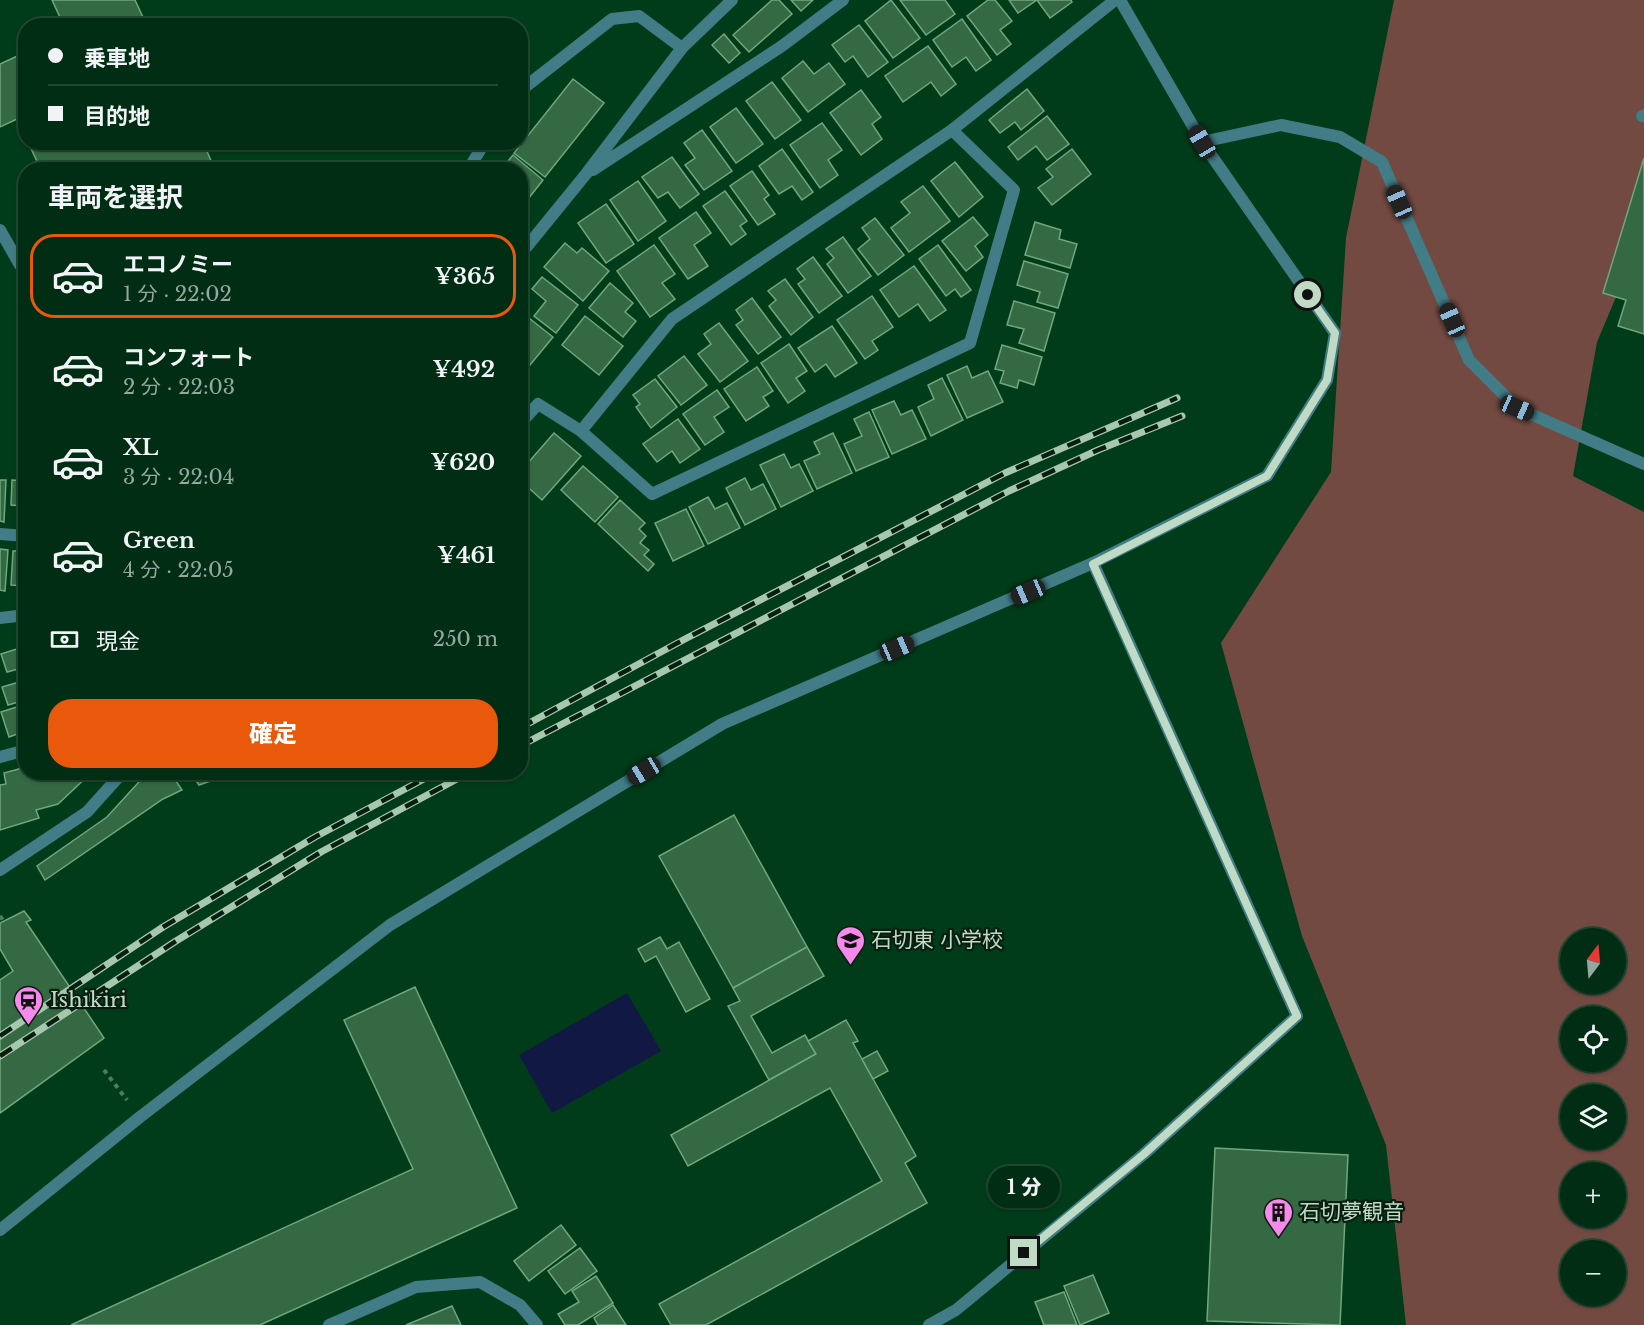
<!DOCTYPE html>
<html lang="ja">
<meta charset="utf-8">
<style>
body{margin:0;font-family:"Libre Baskerville","Noto Sans JP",serif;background:#0e3921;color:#f1f3f6;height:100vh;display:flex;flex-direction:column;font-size:22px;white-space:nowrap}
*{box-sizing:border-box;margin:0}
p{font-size:20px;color:#95a8a0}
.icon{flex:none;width:33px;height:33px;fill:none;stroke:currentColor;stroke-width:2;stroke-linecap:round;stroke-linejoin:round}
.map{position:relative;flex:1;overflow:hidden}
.sheet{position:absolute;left:18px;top:162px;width:510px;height:618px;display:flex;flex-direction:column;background:#002d13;border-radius:24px;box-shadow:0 2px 4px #0004,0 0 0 2px #224933}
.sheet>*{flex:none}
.top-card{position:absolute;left:18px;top:18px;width:510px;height:132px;border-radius:24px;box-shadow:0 2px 4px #0004,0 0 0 2px #224933;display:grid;align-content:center;height:132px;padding:0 30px;background:#002d13}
.needle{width:39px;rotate:16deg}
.tools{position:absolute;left:1560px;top:928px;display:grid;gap:12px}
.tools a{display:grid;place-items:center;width:66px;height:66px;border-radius:50%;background:#002d13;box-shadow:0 2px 4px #0004,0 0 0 2px #224933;font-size:30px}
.end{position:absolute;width:27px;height:27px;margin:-14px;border:8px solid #c0dbc5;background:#111;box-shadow:0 0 0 3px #111}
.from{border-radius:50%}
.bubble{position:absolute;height:42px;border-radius:21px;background:#002d13;box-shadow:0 2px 4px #0004,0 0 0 2px #224933;font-size:20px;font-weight:800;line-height:42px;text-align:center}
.car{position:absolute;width:18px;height:36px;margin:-18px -9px;border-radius:8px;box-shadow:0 0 4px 2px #0007;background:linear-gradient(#222 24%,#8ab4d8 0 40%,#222 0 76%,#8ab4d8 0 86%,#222 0)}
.top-card b{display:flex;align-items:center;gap:21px;height:57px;font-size:22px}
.top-card b+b{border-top:2px solid #224933}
.top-card i{width:15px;height:15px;background:#f1f3f6}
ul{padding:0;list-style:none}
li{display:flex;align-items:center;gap:18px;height:84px;margin:0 12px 9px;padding:0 18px;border:3px solid transparent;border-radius:24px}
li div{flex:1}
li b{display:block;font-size:22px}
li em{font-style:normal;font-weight:800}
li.selected{border-color:#ea580c}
li>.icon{width:54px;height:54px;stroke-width:1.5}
h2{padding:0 30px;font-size:27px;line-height:72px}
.pay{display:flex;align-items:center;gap:15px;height:66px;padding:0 30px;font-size:22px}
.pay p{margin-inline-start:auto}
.button{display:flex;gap:12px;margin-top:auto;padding:12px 30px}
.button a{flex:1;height:69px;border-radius:24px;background:#ea580c;color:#fff;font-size:24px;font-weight:800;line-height:69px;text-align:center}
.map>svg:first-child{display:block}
.green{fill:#724a42;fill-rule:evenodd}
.water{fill:#101843}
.building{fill:#346943;stroke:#70a77d;stroke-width:1.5}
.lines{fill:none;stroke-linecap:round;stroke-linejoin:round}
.path{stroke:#4d7c5e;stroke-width:4;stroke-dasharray:4.5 4.5;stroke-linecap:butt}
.service{stroke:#417c87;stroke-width:12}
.minor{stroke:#417c87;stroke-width:12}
.tertiary{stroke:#417c87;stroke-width:12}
.rail-casing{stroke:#a7c7af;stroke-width:7}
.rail{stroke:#081e0f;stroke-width:4.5;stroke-dasharray:14;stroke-linecap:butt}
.route{stroke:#c0dbc5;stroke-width:8}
.labels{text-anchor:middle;stroke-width:4.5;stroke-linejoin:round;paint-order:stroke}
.poi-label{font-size:21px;fill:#c0dbc5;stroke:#081e0f;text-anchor:start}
</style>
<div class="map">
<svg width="1644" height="1325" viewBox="0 0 1644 1325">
<rect width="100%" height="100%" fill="#003c19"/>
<!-- green -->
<path class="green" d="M1394,0H1644V231L1597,342L1573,476L1644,512V1325H1406L1386,1145L1302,936L1221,643L1331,472L1346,238ZM1570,939H1616V984H1570ZM1570,1017H1616V1062H1570ZM1570,1095H1616V1140H1570ZM1570,1173H1616V1218H1570ZM1570,1251H1616V1296H1570Z"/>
<!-- water -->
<polygon class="water" points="627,993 661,1051 552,1113 519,1055"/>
<!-- building -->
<g class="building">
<polygon points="52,0 135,0 147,26 64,26"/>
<polygon points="772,0 779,0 792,14 749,52 733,35"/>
<polygon points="791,0 813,0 801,11"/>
<polygon points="891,0 920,38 893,58 865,21"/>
<polygon points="900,0 945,0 955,14 926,35"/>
<polygon points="988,0 995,0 1012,21 1000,30 1011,44 997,55 967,16"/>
<polygon points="1009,0 1071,0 1072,2 1050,18 1037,0 1018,13"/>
<polygon points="962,19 991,60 976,71 966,57 952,67 933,40"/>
<polygon points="859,25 888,62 868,77 853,56 845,62 832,45"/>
<polygon points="724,34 740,53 729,63 712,45"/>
<polygon points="928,46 956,84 941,96 931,82 903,102 885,76"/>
<polygon points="26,52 26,137 17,119 0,127 0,64"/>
<polygon points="803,61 814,74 829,63 845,84 808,112 782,78"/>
<polygon points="573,79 604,103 545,177 514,153"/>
<polygon points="772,82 801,120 775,139 746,101"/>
<polygon points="1027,89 1044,111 1021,130 1015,122 1000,133 989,120"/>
<polygon points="861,90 881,117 872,124 882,139 861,155 830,113"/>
<polygon points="736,108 763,144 736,163 710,127"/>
<polygon points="1047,116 1069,144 1047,160 1036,146 1018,160 1008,147"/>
<polygon points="822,123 842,150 828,160 838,175 820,188 790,145"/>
<polygon points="702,130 732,171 704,190 685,165 695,158 684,143"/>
<polygon points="28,142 203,142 215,170 41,170"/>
<polygon points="782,149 813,192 802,200 792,186 779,194 759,166"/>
<polygon points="1072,149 1091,174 1052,205 1038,188 1053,177 1046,169"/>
<polygon points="513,155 543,180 520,209 520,170 501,170"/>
<polygon points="672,157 699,194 680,208 668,192 658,198 642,177"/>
<polygon points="1644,158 1644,334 1618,326 1626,300 1603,293"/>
<polygon points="955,162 983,197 959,217 931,181"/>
<polygon points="752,171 769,195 764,199 775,214 758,225 730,186"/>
<polygon points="638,181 666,221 638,241 610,200"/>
<polygon points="923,186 950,221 909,252 891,228 910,213 901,202"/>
<polygon points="725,191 747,221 740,226 746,234 731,245 703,206"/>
<polygon points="606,204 634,244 606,263 578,223"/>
<polygon points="696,212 711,233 694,245 708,266 688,279 659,238"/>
<polygon points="973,217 988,235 975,246 983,257 966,271 942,241"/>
<polygon points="875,218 904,255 878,275 858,249 870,239 862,228"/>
<polygon points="1035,222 1061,230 1059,239 1077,244 1070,268 1025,255"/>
<polygon points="843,237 871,276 848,293 827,264 834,258 826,249"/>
<polygon points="565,243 577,253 582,248 609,271 583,301 544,267"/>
<polygon points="654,245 675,274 662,283 675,299 650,317 617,271"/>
<polygon points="938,245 971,290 961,297 955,289 946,296 919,259"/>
<polygon points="813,257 842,296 819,313 798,284 805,279 797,269"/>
<polygon points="1024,261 1068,274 1058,308 1037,302 1040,292 1017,285"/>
<polygon points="914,266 946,310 930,321 918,304 899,317 880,290"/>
<polygon points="542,277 578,305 556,333 534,316 546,301 532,289"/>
<polygon points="785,279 813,317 791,335 769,306 776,300 768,291"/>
<polygon points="610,283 633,303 625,312 636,321 623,337 589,308"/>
<polygon points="872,296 893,327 872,341 878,350 865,359 837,320"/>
<polygon points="752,298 781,337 758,354 736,325 743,320 736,310"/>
<polygon points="1014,301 1055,313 1044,351 1019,343 1024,329 1007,325"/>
<polygon points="520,311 553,337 530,365 520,357"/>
<polygon points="585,316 623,346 599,375 562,345"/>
<polygon points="719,323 748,361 720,382 698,354 711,344 704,334"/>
<polygon points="832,326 857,363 835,377 826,364 815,372 798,348"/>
<polygon points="789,344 807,371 796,378 805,391 788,403 761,363"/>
<polygon points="1002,345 1042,357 1034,385 1019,380 1017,388 1000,383 1004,371 995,369"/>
<polygon points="684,356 707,385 681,405 658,376"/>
<polygon points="967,366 972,378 988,371 1003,402 967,418 947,375"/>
<polygon points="757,367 773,391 763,397 769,406 746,421 724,389"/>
<polygon points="942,378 963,420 931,436 918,407 934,399 928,385"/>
<polygon points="655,379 677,407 651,428 636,407 640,404 633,395"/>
<polygon points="717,390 729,407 714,417 724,432 705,445 683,414"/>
<polygon points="894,401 901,415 912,410 926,439 892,454 872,410"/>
<polygon points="869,412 889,457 856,471 844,444 862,436 854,419"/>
<polygon points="678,419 700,449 680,463 672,451 657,462 643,444"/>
<polygon points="554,433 581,456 542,500 520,480 520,472"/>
<polygon points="833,433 852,473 817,489 804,461 820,454 814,442"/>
<polygon points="784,454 791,468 799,464 813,491 781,507 760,465"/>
<polygon points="583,466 618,497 595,522 561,490"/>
<polygon points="745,478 751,490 763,484 776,509 745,525 726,488"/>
<polygon points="0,480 6,480 4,522 0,521"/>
<polygon points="12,480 26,481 26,523 23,523 24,506 11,505"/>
<polygon points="708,497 715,509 727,503 740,528 708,544 689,507"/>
<polygon points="620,500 645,523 639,529 646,536 640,543 649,550 644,555 654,564 648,571 598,524"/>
<polygon points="686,509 704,546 673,561 655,523"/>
<polygon points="0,549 8,550 5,591 0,590"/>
<polygon points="13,551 26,551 26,586 11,585"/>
<polygon points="26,646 26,667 7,672 1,654"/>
<polygon points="26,680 26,700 8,705 2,687"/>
<polygon points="26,704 26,731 9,737 1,712"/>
<polygon points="26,767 26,772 92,772 58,804 36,810 39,818 0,830 0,785 6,784 4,773"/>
<polygon points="148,772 170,772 182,790 163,799 45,880 37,866 107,817"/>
<polygon points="190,772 236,772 199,785"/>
<polygon points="734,815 807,947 733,988 659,856"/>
<polygon points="24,911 31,920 26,922 104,1038 0,1113 0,980 13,971 0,949 0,923"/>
<polygon points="660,937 667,949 679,942 710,999 686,1012 656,956 645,962 638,949"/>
<polygon points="807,947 824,976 751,1016 772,1053 805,1035 816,1054 769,1080 728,1006 740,1001 733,988"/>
<polygon points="415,987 517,1208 260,1325 71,1325 413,1169 344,1020"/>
<polygon points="846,1020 858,1041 853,1043 916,1156 905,1163 927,1203 706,1325 671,1325 659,1304 882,1181 830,1088 688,1166 671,1135 816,1054 808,1041"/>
<polygon points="877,1051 888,1071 873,1079 862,1059"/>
<polygon points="1215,1148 1348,1155 1340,1325 1207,1321"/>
<polygon points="561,1225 576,1245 529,1281 514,1261"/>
<polygon points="580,1248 597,1271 565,1294 548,1271"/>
<polygon points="1093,1275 1109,1313 1080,1325 1064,1286"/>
<polygon points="596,1276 613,1303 578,1325 565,1325 558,1314 579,1302 572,1291"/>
<polygon points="1064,1292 1077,1325 1044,1325 1035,1302"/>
<polygon points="613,1305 626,1325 598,1325 594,1318"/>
<polygon points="452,1306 461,1325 406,1325"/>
</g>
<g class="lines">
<!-- path -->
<g class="path">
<polyline points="0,916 3,920"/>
<polyline points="104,1070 127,1100"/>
</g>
<!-- service -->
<g class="service">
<polyline points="520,91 612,19 639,16 682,48"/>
<polyline points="1642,116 1644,115"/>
<polyline points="1202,142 1281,125 1340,137 1382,162 1469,360 1517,408 1644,464"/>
<polyline points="468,170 485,142"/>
<polyline points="0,230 20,265 26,268"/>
</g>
<!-- minor -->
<g class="minor">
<polyline points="593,170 782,46 843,0"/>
<polyline points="520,255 586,174 682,48 732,0"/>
<polyline points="520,424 538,404 581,431 652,494 970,343 1014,190 952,130"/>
<polyline points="581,431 672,319 952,130 1115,0"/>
<polyline points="0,534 26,536"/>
<polyline points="0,757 26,750"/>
<polyline points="0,870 87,812 123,772"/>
<polyline points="0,1230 140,1117 390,925 722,724 1093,563 1267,476 1327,380 1335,333 1202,142 1120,0"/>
<polyline points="329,1325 416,1287 480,1282 520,1305 537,1325"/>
<polyline points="929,1325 956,1310 1144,1154 1297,1016 1093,563"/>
</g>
<!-- tertiary -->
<polyline class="tertiary" points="0,618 26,615"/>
<defs>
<g id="rail">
<polyline points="520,728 685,639 1005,473 1177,398"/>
<polyline points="520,746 1009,491 1098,450 1182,416"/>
<polyline points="0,1036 163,927 315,837 437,772"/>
<polyline points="0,1056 176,941 321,852 470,772"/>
</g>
</defs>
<!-- rail casing -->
<use href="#rail" class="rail-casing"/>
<!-- rail -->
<use href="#rail" class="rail"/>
</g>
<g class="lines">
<!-- route -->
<polyline class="route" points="1024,1253 1144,1154 1297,1016 1093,564 1267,476 1327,380 1335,333 1308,295"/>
</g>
<!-- icons -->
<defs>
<symbol id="school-pin" viewBox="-11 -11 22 30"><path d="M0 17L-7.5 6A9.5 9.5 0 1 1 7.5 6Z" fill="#f788ec" stroke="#081e0f"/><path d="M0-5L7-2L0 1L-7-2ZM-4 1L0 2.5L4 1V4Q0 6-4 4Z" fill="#111"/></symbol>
<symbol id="station-pin" viewBox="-11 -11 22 30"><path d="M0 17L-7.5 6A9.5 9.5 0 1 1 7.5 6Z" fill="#f788ec" stroke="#081e0f"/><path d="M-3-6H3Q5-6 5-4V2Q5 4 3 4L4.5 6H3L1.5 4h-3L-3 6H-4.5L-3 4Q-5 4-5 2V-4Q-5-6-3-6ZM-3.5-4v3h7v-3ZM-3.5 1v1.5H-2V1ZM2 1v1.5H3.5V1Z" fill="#111"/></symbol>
<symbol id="building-pin" viewBox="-11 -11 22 30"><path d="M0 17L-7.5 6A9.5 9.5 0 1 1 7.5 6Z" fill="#f788ec" stroke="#081e0f"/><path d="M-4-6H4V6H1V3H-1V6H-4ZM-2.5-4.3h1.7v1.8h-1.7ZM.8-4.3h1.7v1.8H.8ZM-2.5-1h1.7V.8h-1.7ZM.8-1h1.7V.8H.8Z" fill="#111"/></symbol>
</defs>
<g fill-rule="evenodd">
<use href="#school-pin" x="834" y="924" width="33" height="45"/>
<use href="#station-pin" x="12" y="984" width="33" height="45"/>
<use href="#building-pin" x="1262" y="1196" width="33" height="45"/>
</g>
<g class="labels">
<!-- poi labels -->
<g class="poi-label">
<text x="871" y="947">石切東 小学校</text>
<text x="50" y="1007">Ishikiri</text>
<text x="1299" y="1219">石切夢観音</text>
</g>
</g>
</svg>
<div class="tools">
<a><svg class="needle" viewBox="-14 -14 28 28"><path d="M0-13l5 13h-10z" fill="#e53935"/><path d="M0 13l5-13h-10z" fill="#95a8a0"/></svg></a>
<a><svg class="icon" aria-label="locate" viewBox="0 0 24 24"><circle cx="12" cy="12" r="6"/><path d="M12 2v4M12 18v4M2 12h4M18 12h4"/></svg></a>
<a><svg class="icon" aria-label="layers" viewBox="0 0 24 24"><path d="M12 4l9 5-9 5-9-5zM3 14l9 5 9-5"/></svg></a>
<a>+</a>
<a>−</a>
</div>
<i class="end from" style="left:1308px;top:295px"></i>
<i class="end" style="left:1024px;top:1253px"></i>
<div class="bubble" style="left:988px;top:1166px;width:72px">1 分</div>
<i class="car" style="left:1202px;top:142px;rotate:330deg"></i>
<i class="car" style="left:1399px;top:202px;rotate:336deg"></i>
<i class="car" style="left:1452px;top:320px;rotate:336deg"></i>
<i class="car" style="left:1517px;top:408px;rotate:114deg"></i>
<i class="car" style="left:1028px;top:592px;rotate:247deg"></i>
<i class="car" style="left:897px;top:648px;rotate:67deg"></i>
<i class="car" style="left:644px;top:771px;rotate:239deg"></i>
<div class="top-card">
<b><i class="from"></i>乗車地</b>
<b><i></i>目的地</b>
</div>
<section class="sheet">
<h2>車両を選択</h2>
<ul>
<li class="selected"><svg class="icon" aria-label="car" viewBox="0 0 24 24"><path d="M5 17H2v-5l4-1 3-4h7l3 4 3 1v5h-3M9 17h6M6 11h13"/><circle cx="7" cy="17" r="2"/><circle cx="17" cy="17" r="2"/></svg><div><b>エコノミー</b><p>1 分 · 22:02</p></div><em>¥365</em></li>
<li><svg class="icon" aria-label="car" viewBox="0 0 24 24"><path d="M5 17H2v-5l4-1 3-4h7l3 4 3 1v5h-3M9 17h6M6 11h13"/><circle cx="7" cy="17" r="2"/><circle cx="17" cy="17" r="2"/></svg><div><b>コンフォート</b><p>2 分 · 22:03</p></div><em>¥492</em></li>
<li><svg class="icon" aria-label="car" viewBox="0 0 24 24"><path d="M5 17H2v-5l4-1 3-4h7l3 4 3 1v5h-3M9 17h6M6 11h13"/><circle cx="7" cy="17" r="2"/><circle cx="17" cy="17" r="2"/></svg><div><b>XL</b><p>3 分 · 22:04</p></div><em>¥620</em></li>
<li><svg class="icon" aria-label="car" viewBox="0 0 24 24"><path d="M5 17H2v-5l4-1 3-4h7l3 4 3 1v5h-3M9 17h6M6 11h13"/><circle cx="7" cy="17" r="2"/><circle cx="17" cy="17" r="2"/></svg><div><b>Green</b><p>4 分 · 22:05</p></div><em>¥461</em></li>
</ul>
<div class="pay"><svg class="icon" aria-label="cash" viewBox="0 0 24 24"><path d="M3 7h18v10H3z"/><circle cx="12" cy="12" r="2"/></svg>現金<p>250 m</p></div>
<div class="button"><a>確定</a></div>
</section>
</div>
